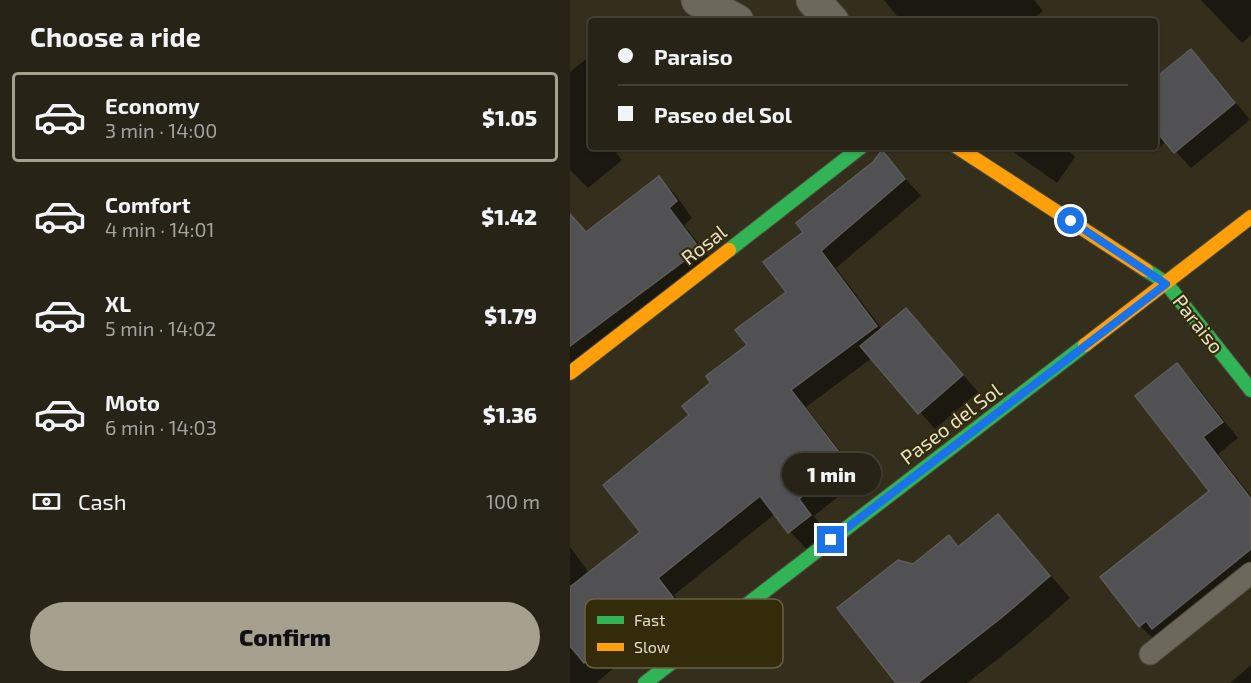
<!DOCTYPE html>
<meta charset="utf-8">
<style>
body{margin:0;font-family:"Exo 2",sans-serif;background:#332f23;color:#f1f3f6;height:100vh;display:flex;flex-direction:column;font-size:22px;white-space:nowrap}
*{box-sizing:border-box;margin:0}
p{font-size:20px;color:#a4a4a1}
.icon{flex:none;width:33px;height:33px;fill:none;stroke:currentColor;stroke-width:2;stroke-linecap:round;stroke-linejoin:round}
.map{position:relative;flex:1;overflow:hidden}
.side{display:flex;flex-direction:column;background:#272316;width:570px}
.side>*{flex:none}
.guide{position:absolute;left:18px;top:18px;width:570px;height:132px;border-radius:6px;box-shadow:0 2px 4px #0004,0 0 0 2px #434035;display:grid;align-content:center;height:132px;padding:0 30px;background:#272316}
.end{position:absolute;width:27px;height:27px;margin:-14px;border:8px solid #1a73e8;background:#fff;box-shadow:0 0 0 3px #fff}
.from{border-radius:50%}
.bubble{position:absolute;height:42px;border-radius:21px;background:#272316;box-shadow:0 2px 4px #0004,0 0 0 2px #434035;font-size:20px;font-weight:800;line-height:42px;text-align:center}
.guide b{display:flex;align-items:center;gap:21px;height:57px;font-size:22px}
.guide b+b{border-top:2px solid #434035}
.guide i{width:15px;height:15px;background:#f1f3f6}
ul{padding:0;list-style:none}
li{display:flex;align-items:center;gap:18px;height:90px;margin:0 12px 9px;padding:0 18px;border:3px solid transparent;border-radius:6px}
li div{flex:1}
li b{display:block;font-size:22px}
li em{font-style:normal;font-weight:800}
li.on{border-color:#a6a18f}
li>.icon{width:54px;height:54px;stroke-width:1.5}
h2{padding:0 30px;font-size:27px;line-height:72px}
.pay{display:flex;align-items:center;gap:15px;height:66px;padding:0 30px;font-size:22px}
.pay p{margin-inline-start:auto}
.action{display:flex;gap:12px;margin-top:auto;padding:12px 30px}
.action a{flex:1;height:69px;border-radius:36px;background:#a6a18f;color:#111;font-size:24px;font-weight:800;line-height:69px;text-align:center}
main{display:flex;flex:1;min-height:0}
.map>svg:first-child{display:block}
.shadow{fill:#0007}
.building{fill:#515153;stroke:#5d5c5a;stroke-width:1.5}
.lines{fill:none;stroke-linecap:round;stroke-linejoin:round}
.lane-casing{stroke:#4f4b3c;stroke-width:23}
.street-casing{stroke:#4f4b3c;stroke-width:35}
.fast-casing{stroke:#4f4b3c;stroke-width:16}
.slow-casing{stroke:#4f4b3c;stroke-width:16}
.lane{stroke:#6c695c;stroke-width:21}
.street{stroke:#6c695c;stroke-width:33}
.fast{stroke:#30b455;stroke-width:14}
.slow{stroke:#ff9f0a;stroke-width:14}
.route{stroke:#1a73e8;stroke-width:8}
.labels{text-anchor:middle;stroke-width:4.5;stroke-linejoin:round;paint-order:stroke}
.street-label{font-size:20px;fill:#e3dfcc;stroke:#332b09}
.key{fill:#332b09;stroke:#686144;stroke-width:1.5}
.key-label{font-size:16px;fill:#e3dfcc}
</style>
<main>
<section class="side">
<h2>Choose a ride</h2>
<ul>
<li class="on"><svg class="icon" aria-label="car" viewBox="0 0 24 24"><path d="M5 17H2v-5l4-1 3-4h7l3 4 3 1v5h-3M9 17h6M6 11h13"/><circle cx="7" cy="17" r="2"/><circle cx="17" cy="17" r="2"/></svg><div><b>Economy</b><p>3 min · 14:00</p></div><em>$1.05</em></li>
<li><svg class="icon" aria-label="car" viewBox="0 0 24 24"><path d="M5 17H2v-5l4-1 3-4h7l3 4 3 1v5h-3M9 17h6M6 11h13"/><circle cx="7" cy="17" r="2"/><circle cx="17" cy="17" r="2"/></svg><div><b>Comfort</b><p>4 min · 14:01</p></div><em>$1.42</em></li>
<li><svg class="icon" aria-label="car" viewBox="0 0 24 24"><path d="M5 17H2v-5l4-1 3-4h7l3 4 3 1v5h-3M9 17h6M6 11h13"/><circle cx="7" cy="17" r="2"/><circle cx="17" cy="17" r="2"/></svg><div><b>XL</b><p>5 min · 14:02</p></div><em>$1.79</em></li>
<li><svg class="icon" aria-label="car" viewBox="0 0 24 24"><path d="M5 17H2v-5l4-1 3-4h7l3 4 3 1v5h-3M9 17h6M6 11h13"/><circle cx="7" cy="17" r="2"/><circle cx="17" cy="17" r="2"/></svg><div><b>Moto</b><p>6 min · 14:03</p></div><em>$1.36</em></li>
</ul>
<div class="pay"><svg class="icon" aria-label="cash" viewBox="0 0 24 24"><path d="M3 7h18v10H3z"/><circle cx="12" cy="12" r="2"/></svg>Cash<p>100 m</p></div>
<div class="action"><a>Confirm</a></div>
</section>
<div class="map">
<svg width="681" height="683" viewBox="0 0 681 683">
<rect width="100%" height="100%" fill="#342f1d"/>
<!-- shadow -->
<g class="shadow">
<polygon points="314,0 464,0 473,11 460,21 331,21"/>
<polygon points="631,0 681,0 681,35 672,43"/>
<polygon points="621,51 637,67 680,120 621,168 596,141 588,149 585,146 585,80"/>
<polygon points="21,55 21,147 52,147 46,153 52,160 18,188 0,170 0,72"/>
<polygon points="436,147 495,147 505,157 487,183"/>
<polygon points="312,152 351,196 266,268 312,329 336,310 352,326 408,392 365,429 302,358 236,407 291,478 244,516 256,532 236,549 205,514 104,595 125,622 82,655 71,645 26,683 0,683 0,547 19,573 72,533 122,416 142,383 179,346 218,293 235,232"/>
<polygon points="88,178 105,194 122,218 114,225 145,265 0,373 0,225 17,233"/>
<polygon points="607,365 622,380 668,438 648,454 681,496 681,579 586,641 570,626 641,491"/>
<polygon points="428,516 449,538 500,598 452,640 397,683 328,683 343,566 378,537 390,548"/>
<polygon points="681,665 681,683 660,683"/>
</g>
<!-- building -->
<g class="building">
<polygon points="621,49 665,103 604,153 585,130 585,78"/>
<polygon points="312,150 335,179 251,251 307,326 221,390 276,461 229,499 241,515 218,533 190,496 88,578 109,605 64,640 55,628 14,663 0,646 0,587 70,532 33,485 119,415 112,406 140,383 136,376 177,345 165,330 216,292 193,262 233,232 226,223 303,162"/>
<polygon points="89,176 107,201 99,208 130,249 0,346 0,214 16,232"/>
<polygon points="336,308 393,375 348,414 290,346"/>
<polygon points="607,363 653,422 633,437 681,499 681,549 582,629 576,621 569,627 530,577 639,491 565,396"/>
<polygon points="428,514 480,576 431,618 348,683 326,683 267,608 328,560 343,564 379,535 388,547"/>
</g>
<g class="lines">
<defs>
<polyline id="lane" points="580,654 681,573"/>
<g id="street">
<polyline points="128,0 167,21"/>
<polyline points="243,0 262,21"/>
</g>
<g id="fast">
<polyline points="159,250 291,147"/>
<polyline points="576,270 596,283 681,390"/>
<polyline points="75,683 515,345"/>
</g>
<g id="slow">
<polyline points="387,147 576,270"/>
<polyline points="515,345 681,217"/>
<polyline points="0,373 159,250"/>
</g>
</defs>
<!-- lane casing -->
<use href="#lane" class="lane-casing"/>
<!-- street casing -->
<use href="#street" class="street-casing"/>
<!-- fast casing -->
<use href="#fast" class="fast-casing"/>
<!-- slow casing -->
<use href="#slow" class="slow-casing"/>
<!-- lane -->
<use href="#lane" class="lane"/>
<!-- street -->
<use href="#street" class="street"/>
<!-- fast -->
<use href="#fast" class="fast"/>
<!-- slow -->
<use href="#slow" class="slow"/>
</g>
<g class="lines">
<!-- route -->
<polyline class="route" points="261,540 596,284 501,221"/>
</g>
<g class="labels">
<!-- street labels -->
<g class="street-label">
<text transform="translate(134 245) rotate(-38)" y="7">Rosal</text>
<text transform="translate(628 324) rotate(52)" y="7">Paraiso</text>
<text transform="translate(381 424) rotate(-37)" y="7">Paseo del Sol</text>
</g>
</g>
<!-- legend -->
<rect x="15" y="599" width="198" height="69" rx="9" class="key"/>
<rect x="27" y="616" width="27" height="8" fill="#30b455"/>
<rect x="27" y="643" width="27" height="8" fill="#ff9f0a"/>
<g class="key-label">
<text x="64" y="626">Fast</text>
<text x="64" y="653">Slow</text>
</g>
</svg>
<i class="end from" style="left:501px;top:221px"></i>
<i class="end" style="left:261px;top:540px"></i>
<div class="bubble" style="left:212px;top:453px;width:99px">1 min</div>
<div class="guide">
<b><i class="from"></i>Paraiso</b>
<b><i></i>Paseo del Sol</b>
</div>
</div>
</main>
